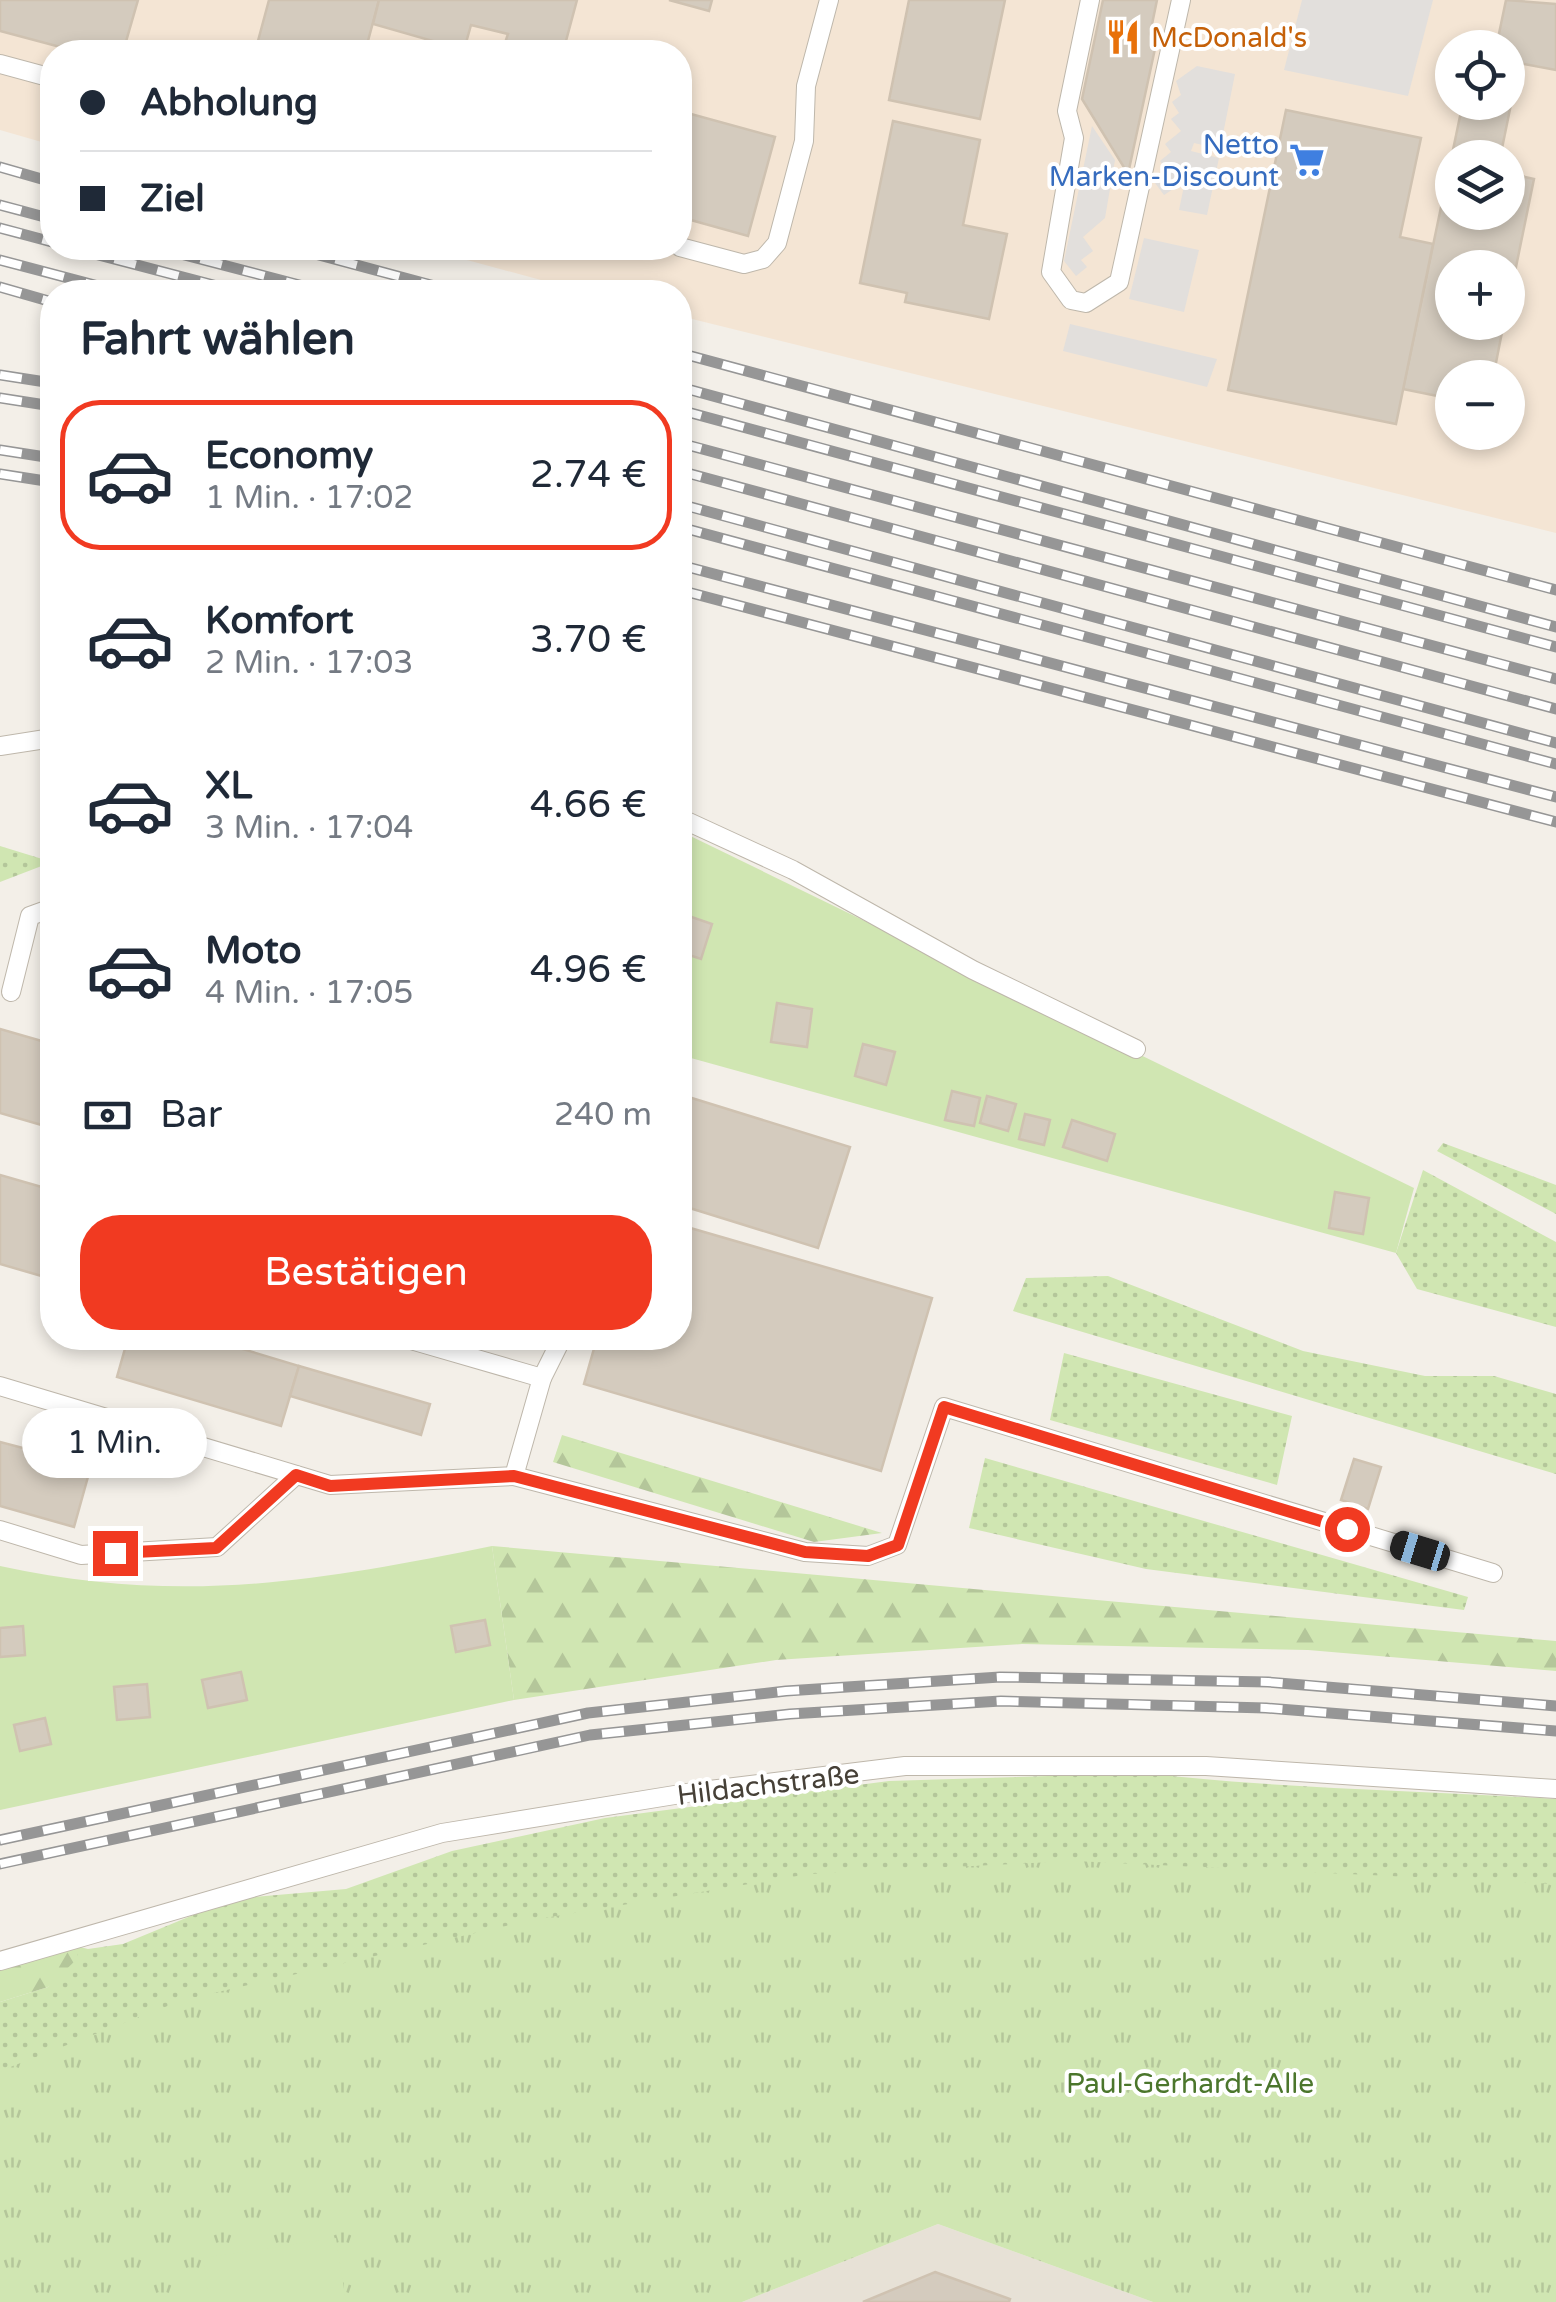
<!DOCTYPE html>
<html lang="de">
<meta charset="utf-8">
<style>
body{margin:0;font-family:"Varela Round",sans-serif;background:#f2f2f3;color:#1f2937;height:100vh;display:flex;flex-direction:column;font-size:38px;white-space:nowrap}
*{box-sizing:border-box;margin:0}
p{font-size:32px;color:#747a83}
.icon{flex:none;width:55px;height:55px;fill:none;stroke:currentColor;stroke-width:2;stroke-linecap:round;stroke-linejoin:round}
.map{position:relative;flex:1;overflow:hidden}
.side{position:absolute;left:40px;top:280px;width:652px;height:1070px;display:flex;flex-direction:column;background:#fff;border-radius:40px;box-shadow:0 5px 15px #0003}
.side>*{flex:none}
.hud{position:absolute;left:40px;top:40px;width:652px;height:220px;border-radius:40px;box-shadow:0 5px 15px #0003;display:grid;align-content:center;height:220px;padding:0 40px;background:#fff}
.controls{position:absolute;left:1435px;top:30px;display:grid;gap:20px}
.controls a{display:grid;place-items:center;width:90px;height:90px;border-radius:50%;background:#fff;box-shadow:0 5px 15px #0003;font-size:50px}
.end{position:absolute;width:45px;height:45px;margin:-22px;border:12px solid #f13a21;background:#fff;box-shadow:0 0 0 5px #fff}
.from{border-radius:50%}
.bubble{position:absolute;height:70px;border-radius:35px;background:#fff;box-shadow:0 5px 15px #0003;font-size:32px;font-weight:600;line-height:70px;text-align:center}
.car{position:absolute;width:30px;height:60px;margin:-30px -15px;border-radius:12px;box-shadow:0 0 8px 2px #0007;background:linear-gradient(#222 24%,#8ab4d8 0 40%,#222 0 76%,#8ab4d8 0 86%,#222 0)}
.hud b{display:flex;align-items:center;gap:35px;height:95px;font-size:38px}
.hud b+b{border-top:2px solid #e0e1e3}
.hud i{width:25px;height:25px;background:#1f2937}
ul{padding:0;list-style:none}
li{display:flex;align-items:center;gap:30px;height:150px;margin:0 20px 15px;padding:0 20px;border:5px solid transparent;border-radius:40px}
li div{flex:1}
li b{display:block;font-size:38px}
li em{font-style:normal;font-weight:600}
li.active{border-color:#f13a21}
li>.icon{width:90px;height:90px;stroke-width:1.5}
h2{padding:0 40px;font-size:45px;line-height:120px}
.pay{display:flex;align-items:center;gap:25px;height:110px;padding:0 40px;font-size:38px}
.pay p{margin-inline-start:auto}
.action{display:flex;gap:20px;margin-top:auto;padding:20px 40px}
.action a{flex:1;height:115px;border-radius:40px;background:#f13a21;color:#fff;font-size:40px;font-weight:600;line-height:115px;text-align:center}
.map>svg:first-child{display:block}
.residential{fill:#e7e1d6}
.commercial{fill:#f4e5d4;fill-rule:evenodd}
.grass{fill:url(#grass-dots)}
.forest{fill:url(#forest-firs)}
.park{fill:url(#park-tufts)}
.garden{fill:#d0e6b2}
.parking{fill:#e2dfdc}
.building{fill:#d4cbbe;stroke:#cfc2b1;stroke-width:2.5}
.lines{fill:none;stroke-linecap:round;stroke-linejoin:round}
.service-casing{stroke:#beb7ab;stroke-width:20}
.service{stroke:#fff;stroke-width:18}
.rail-casing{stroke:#969696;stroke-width:11}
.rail{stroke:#fff;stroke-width:8;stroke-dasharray:22;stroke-linecap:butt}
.route{stroke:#f13a21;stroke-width:12}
.labels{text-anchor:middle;stroke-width:8;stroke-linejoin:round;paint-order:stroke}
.food-label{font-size:28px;fill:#c56008;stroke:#fff;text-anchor:start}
.shop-label{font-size:28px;fill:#366cbe;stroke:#fff;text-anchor:end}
.street-label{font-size:28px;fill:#464037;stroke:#fff}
.park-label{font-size:28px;fill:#4b762c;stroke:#fff}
</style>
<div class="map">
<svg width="1556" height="2302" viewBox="0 0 1556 2302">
<defs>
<pattern id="grass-dots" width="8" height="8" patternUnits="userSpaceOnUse" patternTransform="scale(2.5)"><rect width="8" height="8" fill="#d0e6b2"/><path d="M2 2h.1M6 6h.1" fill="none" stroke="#b4c69a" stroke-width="1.8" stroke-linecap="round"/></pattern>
<pattern id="forest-firs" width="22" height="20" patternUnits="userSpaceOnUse" patternTransform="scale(2.5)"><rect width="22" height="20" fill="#d0e6b2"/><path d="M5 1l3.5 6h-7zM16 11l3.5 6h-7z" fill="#b4c69a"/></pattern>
<pattern id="park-tufts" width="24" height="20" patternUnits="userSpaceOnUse" patternTransform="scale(2.5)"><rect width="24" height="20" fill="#d0e6b2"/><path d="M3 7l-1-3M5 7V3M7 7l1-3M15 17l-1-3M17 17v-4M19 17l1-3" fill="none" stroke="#b4c69a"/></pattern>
</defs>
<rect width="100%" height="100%" fill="#f3efe8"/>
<!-- residential -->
<polygon class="residential" points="938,2224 1153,2302 742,2302"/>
<!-- commercial -->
<path class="commercial" d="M0,0H1556V533L680,316V292H585L423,248H680V52H52V145L0,130ZM1452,48H1508V102H1452ZM1452,158H1508V212H1452ZM1452,268H1508V322H1452ZM1452,378H1508V432H1452Z"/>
<!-- grass -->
<g class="grass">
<polygon points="0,846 52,862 0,882"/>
<polygon points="1443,1143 1556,1185 1556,1214 1437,1151"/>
<polygon points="1423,1170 1556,1242 1556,1327 1417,1289 1396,1253"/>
<polygon points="1108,1276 1303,1351 1425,1376 1494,1376 1556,1394 1556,1474 1013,1311 1026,1278"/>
<polygon points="1064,1353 1292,1416 1277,1485 1050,1420"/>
<polygon points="985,1458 1468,1597 1464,1610 1146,1569 969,1528"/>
<path d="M1144,1773C1281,1789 1419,1790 1556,1799V1933L0,2105V2002L48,1987L76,1946L88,1949L123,1944L232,1899L346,1889L452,1851L605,1818L889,1781Z"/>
</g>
<!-- forest -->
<g class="forest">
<polygon points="562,1435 882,1533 814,1542 553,1462"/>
<polygon points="492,1546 1556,1641 1556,1671 1308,1650 1022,1644 776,1660 514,1700"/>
<polygon points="76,1946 78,1958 48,1987 0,2002 0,1969"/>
</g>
<!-- park -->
<polygon class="park" points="1074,1861 1556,1884 1556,2302 1153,2302 938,2224 742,2302 0,2302 0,2071 183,2000 532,1920 809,1874"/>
<!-- garden -->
<g class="garden">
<polygon points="680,831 1414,1188 1396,1253 680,1055"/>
<path d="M492,1546L514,1700L0,1810V1566C180,1605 315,1582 492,1546Z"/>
<polygon points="336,2238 346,2302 209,2302 203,2258"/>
</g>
<!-- parking -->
<g class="parking">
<polygon points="1302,0 1433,0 1408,96 1284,70"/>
<polygon points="1197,66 1235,74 1220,149 1194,143 1191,151 1219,158 1207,215 1179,210 1185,181 1164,195 1155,183 1168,173 1160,161 1171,152 1165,144 1181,131 1171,119 1179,113 1172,102 1181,95 1176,81"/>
<polygon points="1092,126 1115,160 1105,218 1083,237 1093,251 1081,260 1087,267 1076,276 1064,261"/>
<polygon points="1144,238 1199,250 1184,312 1129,299"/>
<polygon points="1070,324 1217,359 1207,387 1063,351"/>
</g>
<!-- building -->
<g class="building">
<polygon points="0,0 138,0 123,52 79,52 0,31"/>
<polygon points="269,0 379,0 365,52 255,52"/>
<polygon points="379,0 577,0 563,52 502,52 508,34 471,25 464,50 373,24"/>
<polygon points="669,0 712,0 709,11"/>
<polygon points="909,0 1005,0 980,119 889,100"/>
<polygon points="1103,0 1157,0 1150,34 1156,44 1128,174 1082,99"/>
<polygon points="1506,0 1556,4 1556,70 1519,63 1516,80 1508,78 1508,48 1496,48"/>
<polygon points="1508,78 1516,80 1500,158 1452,158 1452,212 1508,212 1508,173 1534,179 1508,306 1508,268 1452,268 1452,322 1504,322 1493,378 1452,378 1452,399 1403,389 1463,102 1508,102"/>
<polygon points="1286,110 1421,138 1400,237 1433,244 1396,424 1228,390"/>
<polygon points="680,111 775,137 748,236 680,217"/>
<polygon points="893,121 980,140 963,225 1007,234 989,319 905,302 907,293 860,283"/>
<polygon points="680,913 712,924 701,959 680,952"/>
<polygon points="777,1003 812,1009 807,1047 771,1042"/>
<polygon points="0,1029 52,1044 52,1128 0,1113"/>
<polygon points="863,1044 895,1052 886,1085 855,1076"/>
<polygon points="952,1091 980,1098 974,1126 945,1120"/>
<polygon points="682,1095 850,1147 818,1248 680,1205"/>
<polygon points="987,1096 1016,1104 1008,1131 980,1123"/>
<polygon points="1025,1114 1050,1120 1044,1145 1019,1139"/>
<polygon points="1072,1120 1115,1134 1107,1161 1063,1147"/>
<polygon points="0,1175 52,1190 52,1279 0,1264"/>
<polygon points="1335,1192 1369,1198 1363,1234 1329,1228"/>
<polygon points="680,1225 932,1298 881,1471 584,1384 597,1338 680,1338"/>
<polygon points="128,1338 206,1338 299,1366 281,1426 117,1377"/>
<polygon points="299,1366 430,1404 421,1435 290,1396"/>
<polygon points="0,1442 91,1466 74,1527 0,1506"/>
<polygon points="1354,1459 1381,1467 1368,1509 1341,1500"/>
<polygon points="485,1620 490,1645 456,1652 451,1626"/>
<polygon points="23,1626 25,1655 0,1657 0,1628"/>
<polygon points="241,1672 247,1700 208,1708 202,1680"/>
<polygon points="147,1684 150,1717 117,1720 114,1687"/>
<polygon points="45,1718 51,1744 20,1751 14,1725"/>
<polygon points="935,2272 1010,2299 1009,2302 863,2302"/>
</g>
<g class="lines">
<defs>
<g id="service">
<polyline points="1090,0 1067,111 1074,138 1051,272 1071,300 1086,303 1119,282 1181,0"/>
<polyline points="0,64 52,78"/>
<polyline points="680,247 744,264 763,259 777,243 804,141 806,86 829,0"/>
<polyline points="0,746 52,738"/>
<polyline points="680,818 793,870 973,970 1136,1049"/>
<polyline points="11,992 30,916 52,908"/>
<polyline points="542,1378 562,1338"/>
<polyline points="0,1386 330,1485 514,1476 542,1378 404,1338"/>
<polyline points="514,1476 805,1552 868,1556 897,1545 944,1407 1493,1573"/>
<polyline points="0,1530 81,1555 217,1547 296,1475"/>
<polyline points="0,1961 442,1833 693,1792 905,1766 1206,1766 1556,1789"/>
</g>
</defs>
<!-- service casing -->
<use href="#service" class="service-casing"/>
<!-- service -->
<use href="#service" class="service"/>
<defs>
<g id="rail">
<polyline points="0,167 52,182"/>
<polyline points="0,205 52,219"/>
<polyline points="0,228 52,242"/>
<polyline points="72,248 240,292"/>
<polyline points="158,248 326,292"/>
<polyline points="293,248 457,292"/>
<polyline points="0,260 121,292"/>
<polyline points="0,287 52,302"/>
<polyline points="680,353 1556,590"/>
<polyline points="0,375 52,383"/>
<polyline points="680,387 1556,627"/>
<polyline points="0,398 52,406"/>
<polyline points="680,410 1556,647"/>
<polyline points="680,443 1556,679"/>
<polyline points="0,450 52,458"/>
<polyline points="680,471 1556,709"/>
<polyline points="0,474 52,482"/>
<polyline points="680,504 1556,743"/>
<polyline points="680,527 1556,764"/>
<polyline points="680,565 1556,797"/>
<polyline points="680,590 1556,822"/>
<polyline points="0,1840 588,1713 786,1691 1000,1677 1268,1682 1556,1706"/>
<polyline points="0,1864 590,1735 790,1714 1001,1701 1266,1708 1556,1731"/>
</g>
</defs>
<!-- rail casing -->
<use href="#rail" class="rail-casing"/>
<!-- rail -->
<use href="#rail" class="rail"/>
</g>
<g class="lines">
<!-- route -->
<polyline class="route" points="115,1553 216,1548 296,1475 330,1486 514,1476 805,1552 868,1556 898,1545 944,1407 1347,1529"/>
</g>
<!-- icons -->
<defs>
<symbol id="restaurant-bare" viewBox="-9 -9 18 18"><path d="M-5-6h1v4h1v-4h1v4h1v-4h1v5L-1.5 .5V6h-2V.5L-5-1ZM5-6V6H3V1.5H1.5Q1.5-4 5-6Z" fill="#e8710a" stroke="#fff" stroke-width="2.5" paint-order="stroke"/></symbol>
<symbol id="supermarket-bare" viewBox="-9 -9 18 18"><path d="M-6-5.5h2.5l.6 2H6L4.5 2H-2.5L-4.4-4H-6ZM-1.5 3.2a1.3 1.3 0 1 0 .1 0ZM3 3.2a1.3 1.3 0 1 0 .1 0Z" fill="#3f7fe0" stroke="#fff" stroke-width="2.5" paint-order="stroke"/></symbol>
</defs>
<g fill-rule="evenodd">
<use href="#restaurant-bare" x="1098" y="12" width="50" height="50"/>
<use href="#supermarket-bare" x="1282" y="135" width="50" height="50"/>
</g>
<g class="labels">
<!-- food labels -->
<g class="food-label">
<text x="1151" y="47">McDonald's</text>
</g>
<!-- shop labels -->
<g class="shop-label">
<text x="1279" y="154">Netto<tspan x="1279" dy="32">Marken-Discount</tspan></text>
</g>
<!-- street labels -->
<g class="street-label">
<text transform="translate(768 1784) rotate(-7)" y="10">Hildachstraße</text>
</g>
<!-- park labels -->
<g class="park-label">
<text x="1190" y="2093">Paul-Gerhardt-Alle</text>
</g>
</g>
</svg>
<div class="controls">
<a><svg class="icon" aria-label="locate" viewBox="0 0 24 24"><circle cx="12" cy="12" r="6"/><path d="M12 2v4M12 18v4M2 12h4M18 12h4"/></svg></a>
<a><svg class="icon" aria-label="layers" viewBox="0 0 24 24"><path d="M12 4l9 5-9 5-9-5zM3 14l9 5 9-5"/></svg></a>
<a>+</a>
<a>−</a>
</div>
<i class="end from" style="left:1347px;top:1529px"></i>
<i class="end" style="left:115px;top:1553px"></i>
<div class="bubble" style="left:22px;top:1408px;width:185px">1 Min.</div>
<i class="car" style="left:1420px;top:1551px;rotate:287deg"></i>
<div class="hud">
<b><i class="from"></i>Abholung</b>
<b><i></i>Ziel</b>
</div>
<section class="side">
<h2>Fahrt wählen</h2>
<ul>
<li class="active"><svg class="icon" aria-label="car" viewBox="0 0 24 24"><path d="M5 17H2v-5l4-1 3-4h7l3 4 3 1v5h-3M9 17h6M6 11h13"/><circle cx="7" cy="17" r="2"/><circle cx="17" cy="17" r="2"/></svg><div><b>Economy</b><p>1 Min. · 17:02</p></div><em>2.74 €</em></li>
<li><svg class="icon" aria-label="car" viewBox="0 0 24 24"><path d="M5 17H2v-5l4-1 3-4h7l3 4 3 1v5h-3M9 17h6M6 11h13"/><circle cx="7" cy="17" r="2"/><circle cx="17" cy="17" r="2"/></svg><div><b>Komfort</b><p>2 Min. · 17:03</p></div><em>3.70 €</em></li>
<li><svg class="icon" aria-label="car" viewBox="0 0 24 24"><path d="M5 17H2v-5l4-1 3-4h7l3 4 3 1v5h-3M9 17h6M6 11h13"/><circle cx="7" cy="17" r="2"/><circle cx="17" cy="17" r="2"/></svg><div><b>XL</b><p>3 Min. · 17:04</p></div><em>4.66 €</em></li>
<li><svg class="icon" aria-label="car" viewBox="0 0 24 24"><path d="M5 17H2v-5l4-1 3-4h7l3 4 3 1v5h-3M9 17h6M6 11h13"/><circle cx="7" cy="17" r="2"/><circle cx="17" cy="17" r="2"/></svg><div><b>Moto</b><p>4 Min. · 17:05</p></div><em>4.96 €</em></li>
</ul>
<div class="pay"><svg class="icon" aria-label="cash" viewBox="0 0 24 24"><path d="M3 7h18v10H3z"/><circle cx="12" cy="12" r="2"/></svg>Bar<p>240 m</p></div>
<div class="action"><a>Bestätigen</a></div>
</section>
</div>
